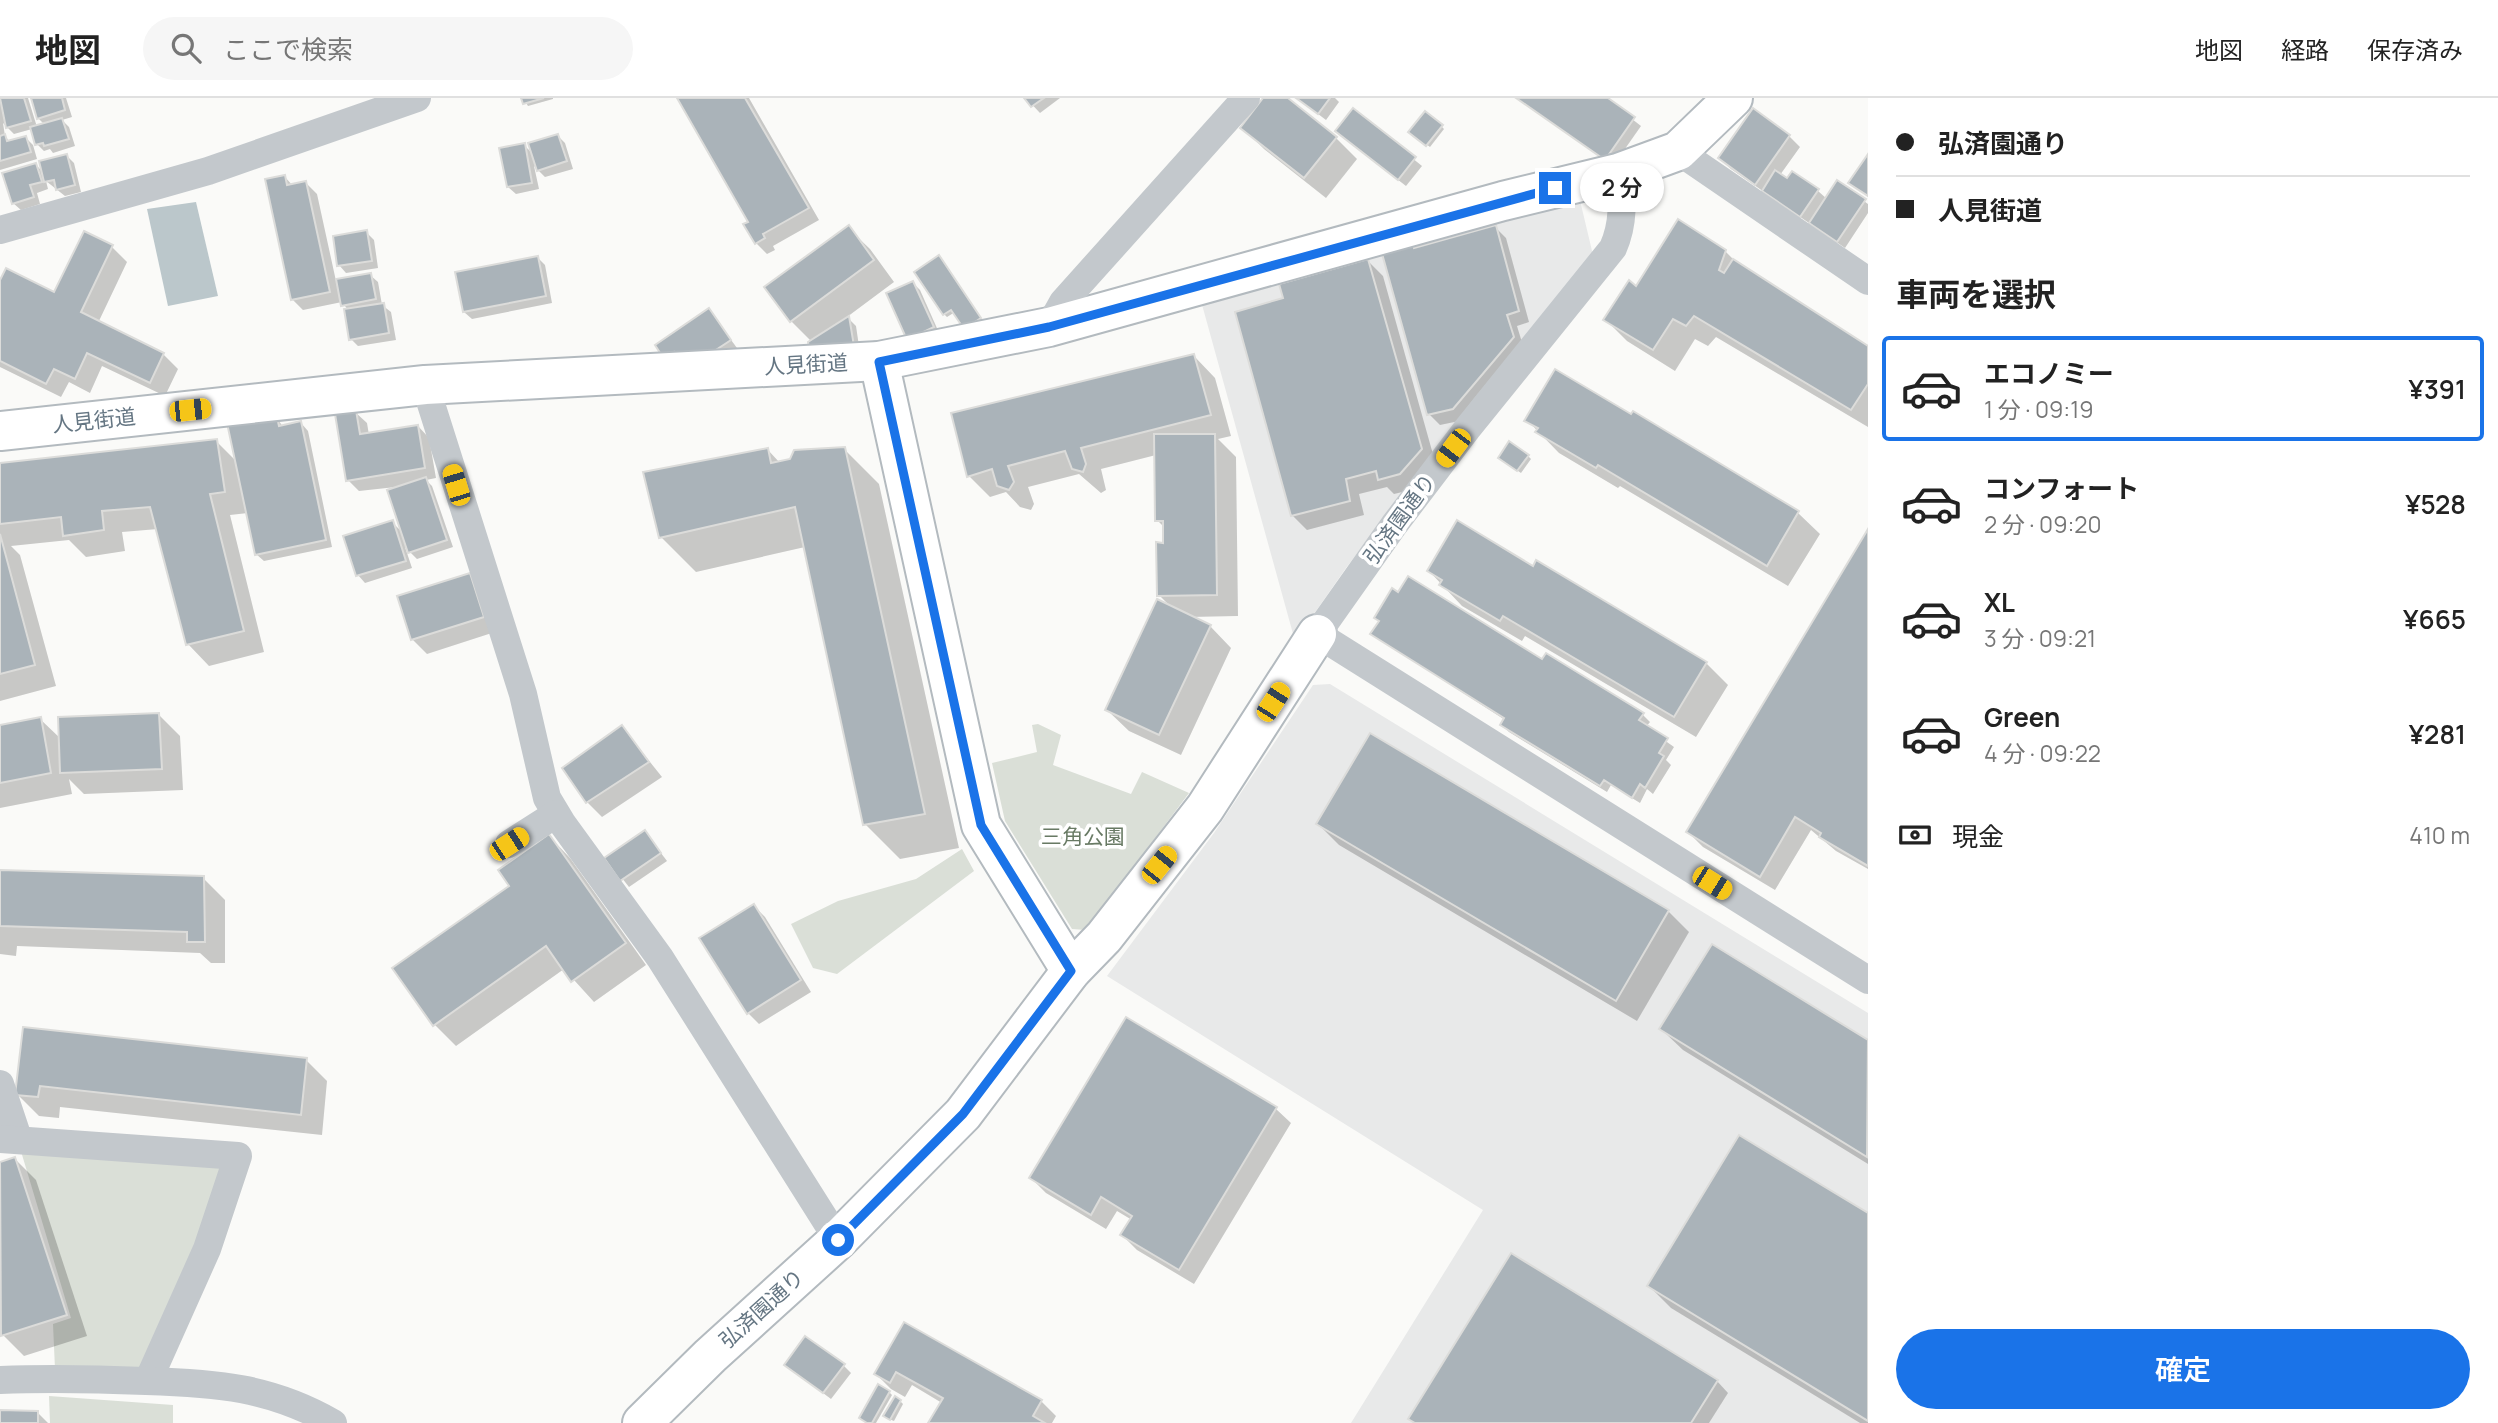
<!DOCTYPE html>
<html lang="ja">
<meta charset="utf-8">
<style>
body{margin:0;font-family:Manrope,"Noto Sans JP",sans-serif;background:#f6f6f6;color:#222;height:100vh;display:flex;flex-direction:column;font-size:26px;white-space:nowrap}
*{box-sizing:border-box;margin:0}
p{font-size:23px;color:#767676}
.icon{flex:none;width:38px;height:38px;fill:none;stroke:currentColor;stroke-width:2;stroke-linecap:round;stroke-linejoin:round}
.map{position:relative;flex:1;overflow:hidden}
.sheet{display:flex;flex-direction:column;background:#fff;width:630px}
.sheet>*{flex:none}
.guide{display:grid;align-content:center;height:154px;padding:0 28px;background:#fff}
.end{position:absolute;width:32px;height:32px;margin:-16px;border:9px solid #1a73e8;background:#fff;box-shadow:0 0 0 4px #fff}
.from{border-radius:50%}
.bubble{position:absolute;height:49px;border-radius:24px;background:#fff;box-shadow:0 2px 5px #0004;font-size:23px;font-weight:600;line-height:49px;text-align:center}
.car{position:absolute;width:21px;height:42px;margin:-21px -10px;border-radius:9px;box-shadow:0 0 5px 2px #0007;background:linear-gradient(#f5c518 24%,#345 0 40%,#f5c518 0 76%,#345 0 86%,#f5c518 0)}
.guide b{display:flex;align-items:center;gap:24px;height:66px;font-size:26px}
.guide b+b{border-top:2px solid #e0e0e0}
.guide i{width:18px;height:18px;background:#222}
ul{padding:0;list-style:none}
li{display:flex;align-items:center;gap:21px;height:105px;margin:0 14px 10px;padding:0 14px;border:4px solid transparent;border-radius:7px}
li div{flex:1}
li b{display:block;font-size:26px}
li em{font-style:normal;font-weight:600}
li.selected{border-color:#1a73e8}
li>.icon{width:63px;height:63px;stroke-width:1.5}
h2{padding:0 28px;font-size:32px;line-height:84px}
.pay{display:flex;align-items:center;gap:18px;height:77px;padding:0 28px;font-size:26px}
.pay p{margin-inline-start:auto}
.primary-button{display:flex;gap:14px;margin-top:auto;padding:14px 28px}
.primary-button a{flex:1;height:80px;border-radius:42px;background:#1a73e8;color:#fff;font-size:28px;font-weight:600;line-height:80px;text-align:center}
header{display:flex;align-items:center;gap:42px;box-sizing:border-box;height:98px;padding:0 35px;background:#fff;border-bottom:2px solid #e0e0e0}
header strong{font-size:33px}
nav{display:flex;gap:38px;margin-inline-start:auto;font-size:24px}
.search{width:490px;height:63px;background:#f6f6f6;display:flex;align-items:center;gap:18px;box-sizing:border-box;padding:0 24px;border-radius:38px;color:#767676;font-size:26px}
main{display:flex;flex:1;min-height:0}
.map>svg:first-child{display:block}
.built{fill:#e8e9e9}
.green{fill:#dadfd7}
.water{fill:#bbc7cb}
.shadow{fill:#0003}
.building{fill:#aab3b9;stroke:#dcdcda;stroke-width:2}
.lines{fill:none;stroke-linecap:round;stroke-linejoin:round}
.secondary-casing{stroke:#b3babf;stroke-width:42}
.street{stroke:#c3c8cc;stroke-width:28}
.secondary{stroke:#fff;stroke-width:38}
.route{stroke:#1a73e8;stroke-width:9}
.labels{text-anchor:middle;stroke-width:7;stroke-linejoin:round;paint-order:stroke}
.street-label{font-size:21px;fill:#657683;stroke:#fff}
.park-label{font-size:21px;fill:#687a64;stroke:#fff}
</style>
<header>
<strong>地図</strong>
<div class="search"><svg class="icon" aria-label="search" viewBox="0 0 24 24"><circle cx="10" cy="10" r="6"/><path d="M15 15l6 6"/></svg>ここで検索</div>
<nav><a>地図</a><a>経路</a><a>保存済み</a></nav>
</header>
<main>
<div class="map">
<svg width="1868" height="1325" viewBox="0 0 1868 1325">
<rect width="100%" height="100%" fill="#fafaf8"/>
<!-- built -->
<g class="built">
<polygon points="1578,94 1593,157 1475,299 1346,470 1295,543 1201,203"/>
<polygon points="1330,586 1868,915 1868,1325 1351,1325 1483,1112 1107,878 1214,735 1313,587"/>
</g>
<!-- green -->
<g class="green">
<polygon points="1038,626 1061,637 1053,667 1131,696 1142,674 1189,695 1086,832 1072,831 1005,723 992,665 1037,654 1032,627"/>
<polygon points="962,751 974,773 837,876 813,870 791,826 838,803 916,781"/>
<polygon points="20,1050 230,1065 144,1271 55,1271 53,1226 71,1220"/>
<polygon points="49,1298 173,1307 173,1325 50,1325"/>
</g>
<!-- water -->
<polygon class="water" points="196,104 218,198 168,208 147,111"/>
<!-- shadow -->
<g class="shadow">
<polygon points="0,0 28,0 37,29 45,27 38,20 32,0 66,0 72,19 62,22 69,29 75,48 53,55 50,51 44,53 37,46 32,31 14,36 3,25 5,38 10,44 26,40 33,47 37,61 0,72"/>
<polygon points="523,0 553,0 553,1 528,8"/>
<polygon points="679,0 749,0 819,122 773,148 775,152 767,156 756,145 750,124"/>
<polygon points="1026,0 1060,0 1040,15"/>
<polygon points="1266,0 1285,0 1336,40 1357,61 1326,100 1264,51 1242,29"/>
<polygon points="1297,0 1335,0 1339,4 1326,22"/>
<polygon points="1516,0 1605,0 1641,28 1613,68"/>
<polygon points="1353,12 1422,68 1406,88 1344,40"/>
<polygon points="1441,28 1444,31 1430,49 1414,37"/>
<polygon points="558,38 565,45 573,71 545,79 534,68 539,91 516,96 508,89 524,47 534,57"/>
<polygon points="1789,38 1800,49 1780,77 1818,93 1827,101 1838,85 1868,106 1868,115 1845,150 1731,71 1720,60"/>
<polygon points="67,58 74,65 81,94 65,98 46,83 48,91 37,95 40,106 21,112 13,105 36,67 44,75"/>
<polygon points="285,79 293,88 306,85 317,96 336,183 370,177 378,184 382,207 391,214 396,242 358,248 351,241 348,212 342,204 303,212 292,201"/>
<polygon points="1495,129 1506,140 1529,224 1517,228 1524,251 1464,322 1440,327 1429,316 1412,145 1418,151"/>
<polygon points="848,130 870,151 894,184 847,219 856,228 860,255 812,244 791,223"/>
<polygon points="366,134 374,142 378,170 346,175 339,167"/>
<polygon points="85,136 112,149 127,164 98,225 163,256 178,271 165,298 102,268 90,295 69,284 61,299 0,269 0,186 55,196"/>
<polygon points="1725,153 1740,168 1868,250 1868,329 1716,239 1708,248 1695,241 1675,273 1627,243 1606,222 1636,190"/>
<polygon points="538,160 545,167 552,205 472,221 464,214"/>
<polygon points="942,163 983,223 968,233 955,214 947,219 944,216"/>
<polygon points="1368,163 1383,178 1436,367 1415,391 1394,396 1387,389 1359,396 1364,417 1307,432 1292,417 1285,201"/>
<polygon points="913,185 920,192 940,237 916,248"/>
<polygon points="709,212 737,250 711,267 665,260"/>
<polygon points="1194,258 1215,280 1231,338 1218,341 1236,359 1238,518 1189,519 1210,528 1231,550 1181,657 1129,633 1107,612 1171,509 1159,497 1165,446 1165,430 1157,422 1156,357 1101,371 1106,392 1101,395 1079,376 1028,389 1034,406 1031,412 1020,409 1006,394 990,399 969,378"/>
<polygon points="355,314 367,325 369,337 418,328 429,340 436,380 426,382 432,388 453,449 417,461 405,449 412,470 365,485 358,477 392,424 404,436 405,388 359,393 348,382"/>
<polygon points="1633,316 1798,415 1820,436 1788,488 1620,388 1618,390 1559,355 1527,322 1631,319"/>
<polygon points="275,317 283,329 301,325 308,333 332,449 264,463 256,456 248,415 230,417 264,554 209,568 188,546 158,431 122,434 125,453 86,459 69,442 11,448 20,457 56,588 0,603 0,366 216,343 237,364"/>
<polygon points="844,351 879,386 959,750 900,761 865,726 805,449 696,474 661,439 768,352 780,365"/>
<polygon points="1528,358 1531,361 1521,375 1503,363"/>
<polygon points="1868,434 1868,771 1836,753 1811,732 1775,792 1703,749 1688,734"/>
<polygon points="1534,470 1706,565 1728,587 1696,639 1525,538 1522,543 1462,508 1429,473"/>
<polygon points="485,492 498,533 427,556 412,541"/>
<polygon points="1372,536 1543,563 1643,617 1650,624 1646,629 1674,649 1666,662 1671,667 1653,696 1647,691 1640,705 1611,687 1607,694 1509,634 1502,627 1505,622"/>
<polygon points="159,617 180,638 183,692 84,696 69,681 72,696 0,710 0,629 40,621 61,641"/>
<polygon points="622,629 662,679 602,719 587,704"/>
<polygon points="1318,726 1668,813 1689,834 1637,923 1339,747"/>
<polygon points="645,734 667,763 629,789 607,761"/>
<polygon points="549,738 570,760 646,867 594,904 564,871 456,948 434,926 511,788"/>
<polygon points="0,774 203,780 225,802 225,865 211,865 200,855 17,848 16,858 0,856"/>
<polygon points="754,808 765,819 811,894 759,926 748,915"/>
<polygon points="1712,848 1868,944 1868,1066 1683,952 1661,931"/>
<polygon points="24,931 306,962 327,983 322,1037 60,1009 59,1020 39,1018 17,996"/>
<polygon points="1276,1011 1291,1025 1194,1186 1137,1152 1122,1137 1132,1122 1117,1113 1106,1131 1046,1095 1031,1080"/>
<polygon points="15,1061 36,1082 87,1238 24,1258 3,1237 0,1229 0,1065"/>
<polygon points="1868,1117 1868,1325 1860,1325 1671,1210 1649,1188"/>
<polygon points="904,1226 1041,1303 1056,1318 1052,1325 930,1325 942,1305 912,1287 905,1299 891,1291 876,1276"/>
<polygon points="786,1267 843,1267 851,1275 831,1301"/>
<polygon points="1717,1283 1728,1295 1709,1325 1415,1325 1411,1321"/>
<polygon points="889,1294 892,1297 876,1325 868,1325"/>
<polygon points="900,1303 903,1306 894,1323 889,1321"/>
<polygon points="0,1314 37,1314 48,1325 0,1325"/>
</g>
<!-- building -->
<g class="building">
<polygon points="0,0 24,0 31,23 6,30"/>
<polygon points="31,0 62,0 65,12 37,21"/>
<polygon points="521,0 544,0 523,6"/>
<polygon points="677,0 745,0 809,110 763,136 765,140 755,146 743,126 748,124"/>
<polygon points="1024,0 1044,0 1031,9"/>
<polygon points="1263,0 1288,0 1337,39 1304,80 1240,30"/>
<polygon points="1296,0 1330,0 1318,16"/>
<polygon points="1516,0 1608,0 1635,19 1605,62"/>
<polygon points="1353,10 1416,59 1398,82 1335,33"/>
<polygon points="1753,10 1790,37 1755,87 1718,60"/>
<polygon points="1425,13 1443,27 1426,48 1408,34"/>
<polygon points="62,20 69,41 44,48 43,45 35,47 30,29"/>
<polygon points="5,36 7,43 26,38 31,54 0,63 0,38"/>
<polygon points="558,36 567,63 537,73 528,45"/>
<polygon points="525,45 532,85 507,89 499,50"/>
<polygon points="67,56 75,87 56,92 54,82 44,84 39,63"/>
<polygon points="1868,56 1868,98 1848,85"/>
<polygon points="36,65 42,84 30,87 34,99 12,106 2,75"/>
<polygon points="1775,72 1787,80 1792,73 1819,91 1800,119 1762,93"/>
<polygon points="285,77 287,87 306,83 330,194 291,202 265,81"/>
<polygon points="1837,82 1866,101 1837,144 1809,125"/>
<polygon points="1678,121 1726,152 1719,172 1724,175 1733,161 1868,248 1868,286 1851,312 1694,218 1686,228 1673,221 1653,252 1603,222 1629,182 1636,188"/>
<polygon points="849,127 874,162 790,224 764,189"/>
<polygon points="1496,127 1519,213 1507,217 1514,239 1453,311 1427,317 1381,152 1412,143 1414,150"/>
<polygon points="367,132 372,163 337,168 333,138"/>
<polygon points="84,133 113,147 81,214 164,255 150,285 87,255 75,281 54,271 46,286 0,263 0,182 6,170 54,194"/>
<polygon points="939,157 981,220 964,231 951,212 943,217 914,174"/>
<polygon points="538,158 546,198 463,214 455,174"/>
<polygon points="1368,161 1422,351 1400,376 1378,382 1376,373 1346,381 1350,403 1291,418 1235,214 1283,200 1279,186"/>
<polygon points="371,175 376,201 341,208 336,181"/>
<polygon points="913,183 934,229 907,242 886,195"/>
<polygon points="384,205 389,235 349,242 344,211"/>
<polygon points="709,210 731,242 702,261 682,265 674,254 664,261 655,247"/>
<polygon points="849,218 854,248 809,251 808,244"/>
<polygon points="1194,256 1211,317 1081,350 1086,366 1083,374 1072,371 1065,353 1008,368 1014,384 1009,392 997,388 992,371 967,379 951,315"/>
<polygon points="1555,271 1631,316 1633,313 1799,413 1767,468 1598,367 1596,370 1535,334 1538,330 1524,323"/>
<polygon points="356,312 360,336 418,327 425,370 346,383 335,316"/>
<polygon points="276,315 279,328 301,323 326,442 255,457 227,325"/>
<polygon points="1154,336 1215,336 1217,497 1157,498 1156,444 1163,445 1163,423 1155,423"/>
<polygon points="217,341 225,394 210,396 244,533 186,547 150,409 102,413 104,432 63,438 61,419 0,426 0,365"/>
<polygon points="1509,343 1529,357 1517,373 1498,360"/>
<polygon points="845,349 925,716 863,727 795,409 659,440 643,374 768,350 771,365 790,361 794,352"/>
<polygon points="426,379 447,442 408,455 387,392"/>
<polygon points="393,422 406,463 356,478 343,438"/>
<polygon points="1457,422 1533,468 1536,462 1707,564 1674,619 1503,518 1500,523 1439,487 1442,482 1427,473"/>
<polygon points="1868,431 1868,768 1819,739 1821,735 1795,719 1760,779 1686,734"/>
<polygon points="0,436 35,567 0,576"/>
<polygon points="470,475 484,519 411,542 397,498"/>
<polygon points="1408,478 1542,561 1546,555 1644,615 1639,622 1668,640 1659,655 1664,658 1645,690 1640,686 1632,700 1604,682 1600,688 1500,627 1504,620 1370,536 1379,523 1374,520 1392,490 1398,494"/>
<polygon points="1157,501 1211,527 1159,637 1105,612"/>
<polygon points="159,615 162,671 60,675 58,619"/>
<polygon points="41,619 51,675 0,685 0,627"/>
<polygon points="622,627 649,664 586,705 562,670"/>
<polygon points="1370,635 1669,812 1616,903 1316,726"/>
<polygon points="645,732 661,755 620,783 604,760"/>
<polygon points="549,736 626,845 571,884 546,848 433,928 392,870 509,788 498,772"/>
<polygon points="0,772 204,778 205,844 187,844 187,834 0,828"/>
<polygon points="754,806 801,882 747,916 699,840"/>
<polygon points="1712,846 1868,942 1867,1059 1659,931"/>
<polygon points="1126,919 1277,1009 1179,1172 1120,1137 1132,1118 1101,1099 1091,1117 1029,1080"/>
<polygon points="23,929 307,960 301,1017 40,988 38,999 15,997"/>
<polygon points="1739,1037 1868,1115 1868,1323 1647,1188"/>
<polygon points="15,1059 67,1217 1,1238 0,1064"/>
<polygon points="1511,1155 1718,1282 1691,1325 1415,1325 1408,1321"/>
<polygon points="904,1224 1042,1302 1033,1318 1045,1325 928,1325 943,1300 896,1274 890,1285 874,1276"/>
<polygon points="805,1238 845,1266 823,1295 784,1267"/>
<polygon points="878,1286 890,1293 872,1325 867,1325 859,1320"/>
<polygon points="895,1298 901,1302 890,1322 883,1318"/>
<polygon points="0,1312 38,1313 38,1325 0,1325"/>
</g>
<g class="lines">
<defs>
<g id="secondary">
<polyline points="879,263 981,727 1071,873"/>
<polyline points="0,333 425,287 879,263 1049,229 1503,103 1618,75 1678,53 1733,0"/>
<polyline points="642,1325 710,1258 838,1142 963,1016 1071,873 1104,839 1205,710 1317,536"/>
</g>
</defs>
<!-- secondary casing -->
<use href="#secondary" class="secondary-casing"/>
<!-- street -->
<g class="street">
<polyline points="1678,53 1868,183"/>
<path d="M1618,75C1623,101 1624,125 1613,150L1467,331L1394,427L1317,536L1868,882"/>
<polyline points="0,132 208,73 417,0"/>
<polyline points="1049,229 1063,204 1246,0"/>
<polyline points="425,287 523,596 547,700 562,725 660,860 838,1142"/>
<polyline points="509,746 556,716"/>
<polyline points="0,986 18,1040"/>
<polyline points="0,1041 238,1058 207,1151 148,1283"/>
<path d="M0,1282C49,1280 97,1281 146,1283C215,1285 271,1289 333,1325"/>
</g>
<!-- secondary -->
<use href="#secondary" class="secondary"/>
</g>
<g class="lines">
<!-- route -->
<polyline class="route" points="838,1142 963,1016 1071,873 981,727 879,264 1049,229 1555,90"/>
</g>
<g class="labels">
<!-- street labels -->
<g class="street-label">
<text transform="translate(806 267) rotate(-3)" y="7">人見街道</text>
<text transform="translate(94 323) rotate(-6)" y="7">人見街道</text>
<text transform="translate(1400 421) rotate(-54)" y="7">弘済園通り</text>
<text transform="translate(762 1211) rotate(-42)" y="7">弘済園通り</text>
</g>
<!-- park labels -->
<g class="park-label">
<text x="1083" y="746">三角公園</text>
</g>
</g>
</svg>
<i class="end from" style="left:838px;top:1142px"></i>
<i class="end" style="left:1555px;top:90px"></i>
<div class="bubble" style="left:1580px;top:65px;width:84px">2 分</div>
<i class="car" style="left:190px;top:312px;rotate:84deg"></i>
<i class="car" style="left:1453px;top:350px;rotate:217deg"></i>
<i class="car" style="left:456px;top:387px;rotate:343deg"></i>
<i class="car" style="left:1273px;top:604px;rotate:33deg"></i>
<i class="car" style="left:509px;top:746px;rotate:57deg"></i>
<i class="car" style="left:1159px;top:767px;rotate:39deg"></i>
<i class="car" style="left:1712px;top:785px;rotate:122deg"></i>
</div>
<section class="sheet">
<div class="guide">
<b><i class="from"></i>弘済園通り</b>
<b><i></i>人見街道</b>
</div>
<h2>車両を選択</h2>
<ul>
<li class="selected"><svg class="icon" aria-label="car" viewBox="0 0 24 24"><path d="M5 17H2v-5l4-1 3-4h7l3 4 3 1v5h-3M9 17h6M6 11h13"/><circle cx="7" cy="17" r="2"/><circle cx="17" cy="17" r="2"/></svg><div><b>エコノミー</b><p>1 分 · 09:19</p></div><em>¥391</em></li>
<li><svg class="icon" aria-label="car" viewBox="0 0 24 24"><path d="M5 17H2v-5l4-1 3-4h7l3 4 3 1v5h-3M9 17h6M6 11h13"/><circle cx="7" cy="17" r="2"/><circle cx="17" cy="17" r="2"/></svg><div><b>コンフォート</b><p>2 分 · 09:20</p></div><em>¥528</em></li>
<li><svg class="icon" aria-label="car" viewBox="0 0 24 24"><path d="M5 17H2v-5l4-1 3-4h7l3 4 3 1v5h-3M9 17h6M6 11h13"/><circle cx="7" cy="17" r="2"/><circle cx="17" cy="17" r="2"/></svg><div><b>XL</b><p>3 分 · 09:21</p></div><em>¥665</em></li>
<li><svg class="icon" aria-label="car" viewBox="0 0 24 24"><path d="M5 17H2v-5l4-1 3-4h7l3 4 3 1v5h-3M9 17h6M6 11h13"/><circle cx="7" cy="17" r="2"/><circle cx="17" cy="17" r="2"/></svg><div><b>Green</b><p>4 分 · 09:22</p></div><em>¥281</em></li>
</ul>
<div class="pay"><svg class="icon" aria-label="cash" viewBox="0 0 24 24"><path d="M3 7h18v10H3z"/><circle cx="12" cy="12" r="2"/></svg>現金<p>410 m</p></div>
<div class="primary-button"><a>確定</a></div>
</section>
</main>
